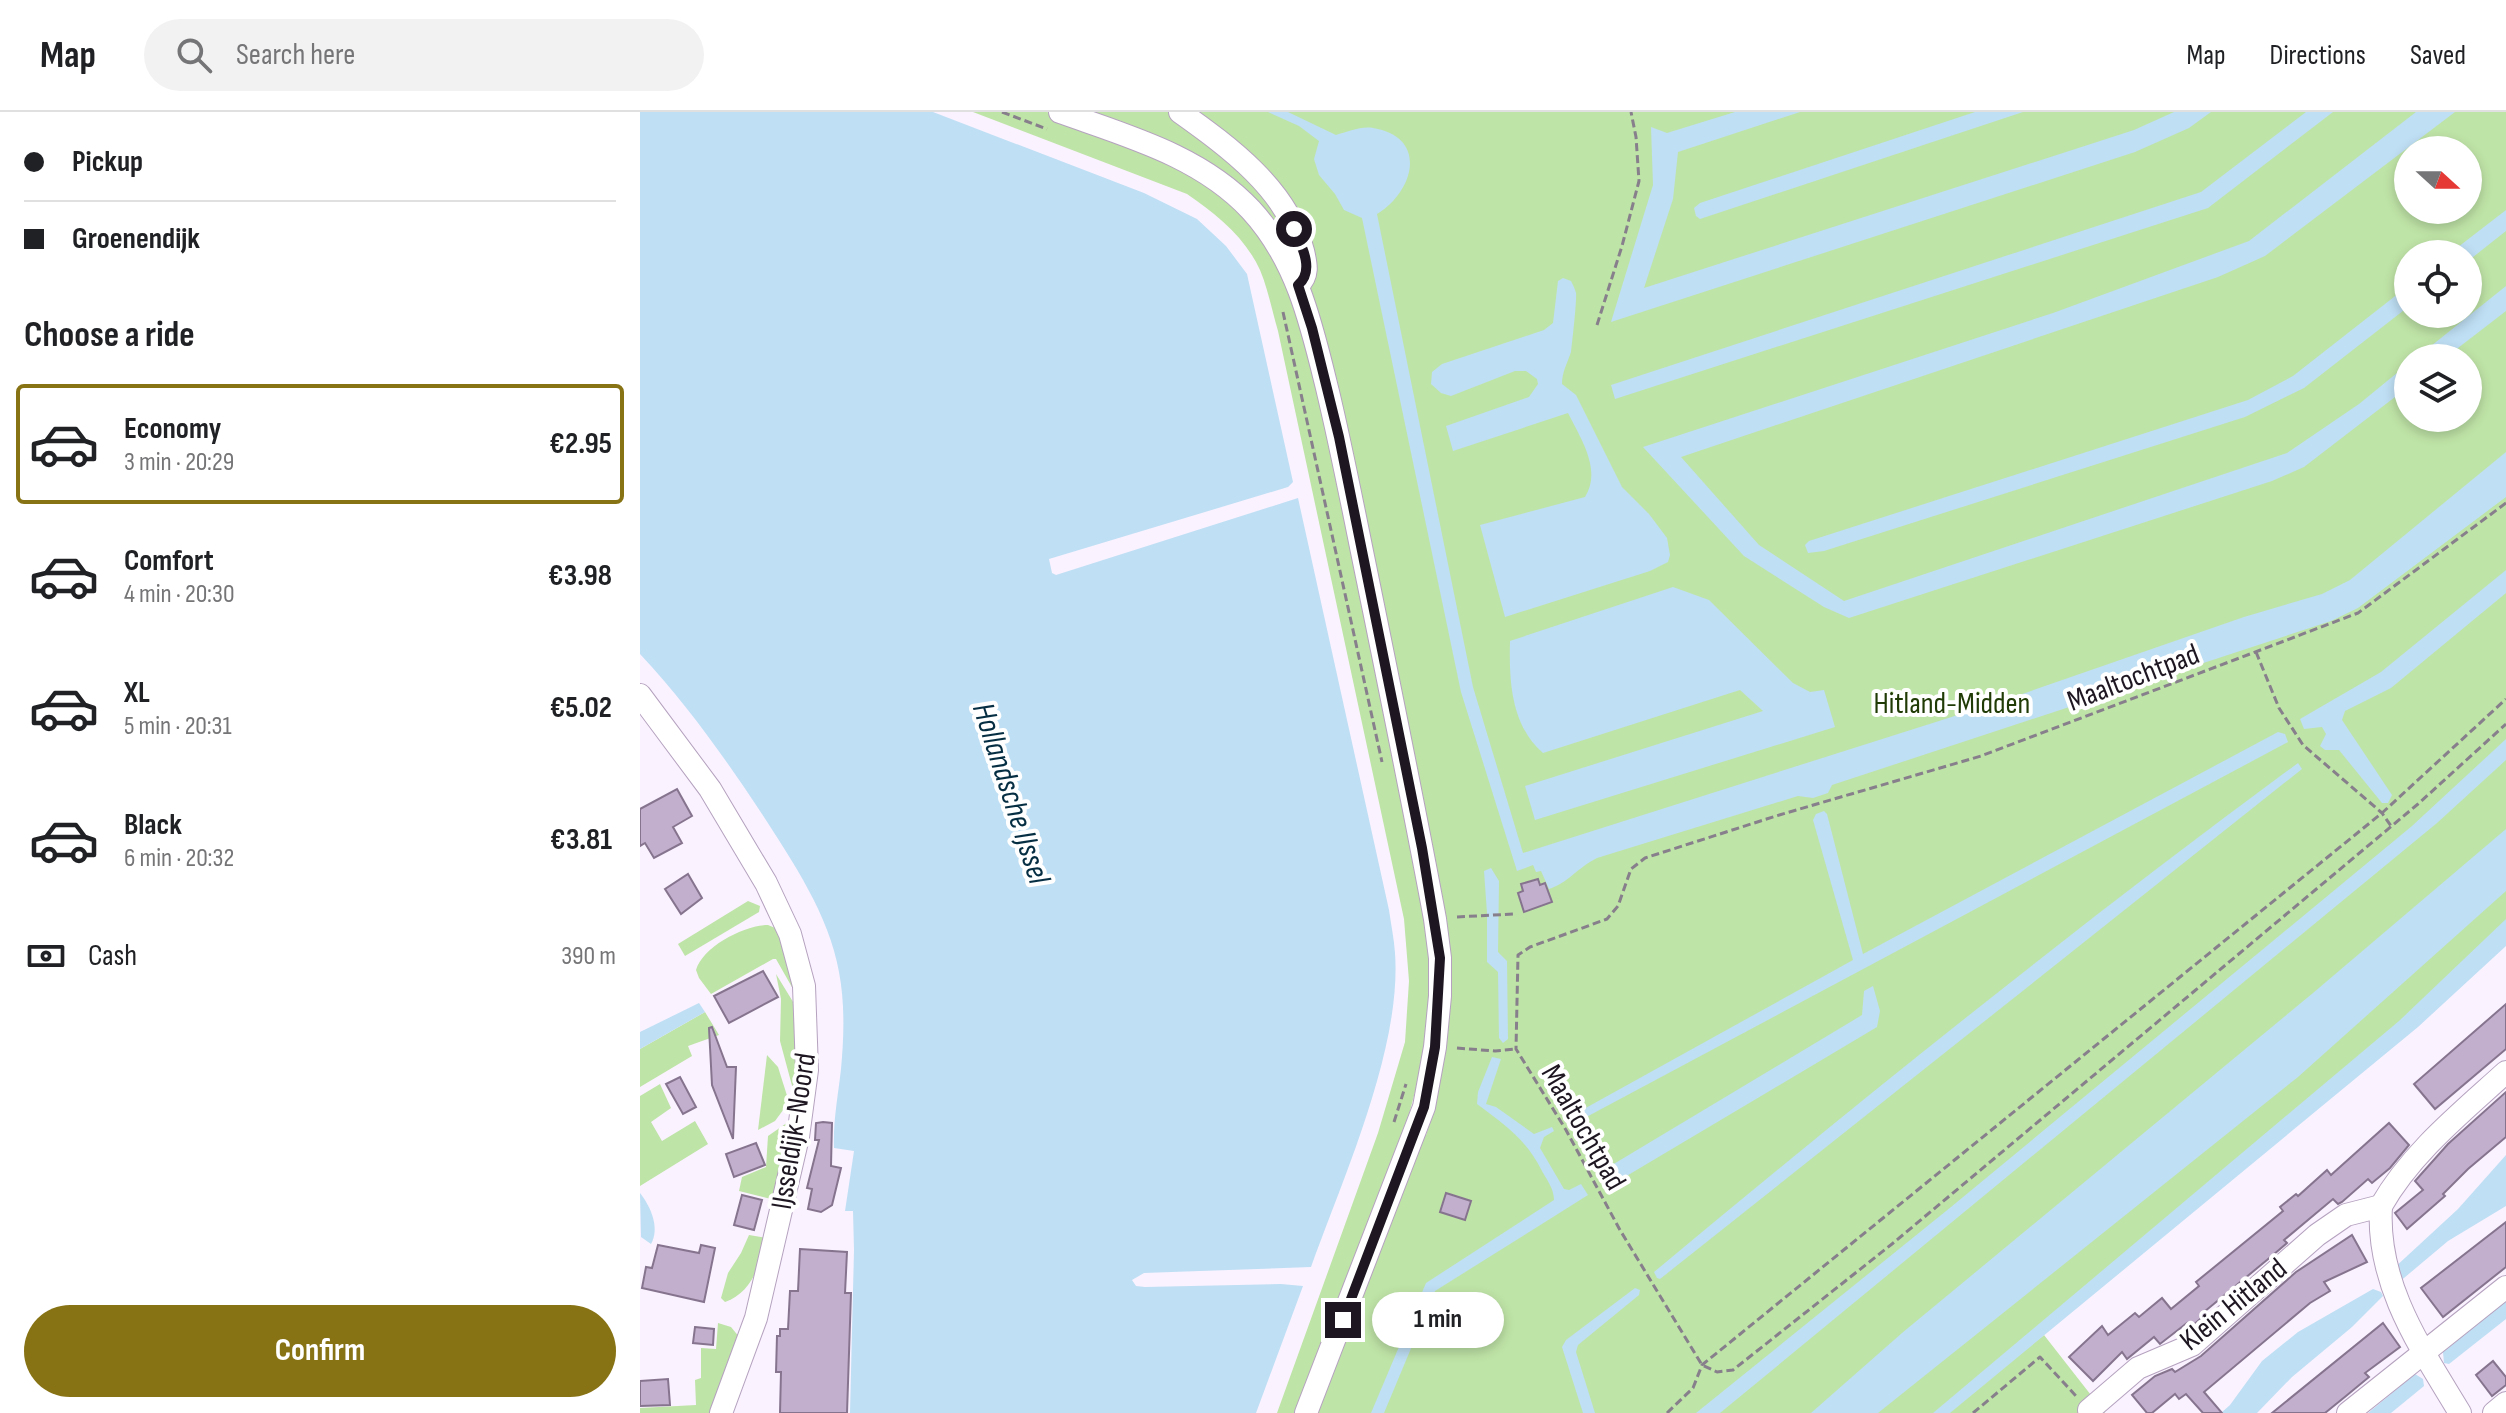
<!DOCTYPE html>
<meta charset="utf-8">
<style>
body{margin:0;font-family:"Sofia Sans Condensed",sans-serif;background:#f2f2f2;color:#202124;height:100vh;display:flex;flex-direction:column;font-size:30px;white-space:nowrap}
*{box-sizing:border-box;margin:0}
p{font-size:26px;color:#757577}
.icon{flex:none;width:44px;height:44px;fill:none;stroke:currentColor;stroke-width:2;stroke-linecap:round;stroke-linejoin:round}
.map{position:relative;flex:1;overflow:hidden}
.sheet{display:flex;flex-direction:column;background:#fff;width:640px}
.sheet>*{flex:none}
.hud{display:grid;align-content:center;height:176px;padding:0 24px;background:#fff}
.needle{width:52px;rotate:111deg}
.buttons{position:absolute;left:1754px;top:24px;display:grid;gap:16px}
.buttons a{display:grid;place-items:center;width:88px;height:88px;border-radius:50%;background:#fff;box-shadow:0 4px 12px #0003;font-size:40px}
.end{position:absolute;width:36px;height:36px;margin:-18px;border:10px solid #1e1722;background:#fff;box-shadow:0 0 0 4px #fff}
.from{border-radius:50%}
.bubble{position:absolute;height:56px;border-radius:28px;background:#fff;box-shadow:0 4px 12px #0003;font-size:26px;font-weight:700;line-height:56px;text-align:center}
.hud b{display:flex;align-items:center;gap:28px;height:76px;font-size:30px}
.hud b+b{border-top:2px solid #e0e0e0}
.hud i{width:20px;height:20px;background:#202124}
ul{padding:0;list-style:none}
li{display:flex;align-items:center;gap:24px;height:120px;margin:0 16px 12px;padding:0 8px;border:4px solid transparent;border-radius:8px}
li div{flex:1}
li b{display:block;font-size:30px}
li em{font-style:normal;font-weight:700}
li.selected{border-color:#877214}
li>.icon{width:72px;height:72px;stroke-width:1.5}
h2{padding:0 24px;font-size:36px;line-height:96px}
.pay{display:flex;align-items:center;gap:20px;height:88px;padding:0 24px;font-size:30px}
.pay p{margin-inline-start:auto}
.primary-button{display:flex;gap:16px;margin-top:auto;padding:16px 24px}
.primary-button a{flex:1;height:92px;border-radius:48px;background:#877214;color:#fff;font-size:32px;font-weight:700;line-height:92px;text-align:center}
header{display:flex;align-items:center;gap:48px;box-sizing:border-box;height:112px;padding:0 40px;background:#fff;border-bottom:2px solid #e0e0e0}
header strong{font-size:38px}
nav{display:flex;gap:44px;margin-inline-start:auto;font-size:28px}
.search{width:560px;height:72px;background:#f2f2f2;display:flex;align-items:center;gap:20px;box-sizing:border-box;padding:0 28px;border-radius:44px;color:#757577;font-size:30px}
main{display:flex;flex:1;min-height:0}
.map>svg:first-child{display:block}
.green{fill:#bfe4a7;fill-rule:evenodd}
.water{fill:#bfdff4}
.building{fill:#c2afcd;stroke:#86748f;stroke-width:2}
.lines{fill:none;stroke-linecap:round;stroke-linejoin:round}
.minor-casing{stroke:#b5a2bf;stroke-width:24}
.path{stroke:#877f8b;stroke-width:3;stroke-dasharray:8 4;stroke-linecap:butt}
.minor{stroke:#fff;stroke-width:22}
.route{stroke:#1e1722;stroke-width:10}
.labels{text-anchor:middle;stroke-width:8;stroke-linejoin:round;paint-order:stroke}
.street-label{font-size:30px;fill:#1e1722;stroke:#fff}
.park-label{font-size:30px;fill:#203b05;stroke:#fff}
.water-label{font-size:32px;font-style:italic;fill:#062e43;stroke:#fff}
</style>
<header>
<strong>Map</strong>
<div class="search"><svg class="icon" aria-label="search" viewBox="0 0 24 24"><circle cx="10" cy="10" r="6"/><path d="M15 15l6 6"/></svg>Search here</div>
<nav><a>Map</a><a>Directions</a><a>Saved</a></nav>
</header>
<main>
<section class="sheet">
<div class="hud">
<b><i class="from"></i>Pickup</b>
<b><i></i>Groenendijk</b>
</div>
<h2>Choose a ride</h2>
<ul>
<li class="selected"><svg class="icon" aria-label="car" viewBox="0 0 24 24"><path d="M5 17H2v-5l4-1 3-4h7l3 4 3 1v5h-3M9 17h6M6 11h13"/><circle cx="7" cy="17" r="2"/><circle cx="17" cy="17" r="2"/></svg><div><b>Economy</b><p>3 min · 20:29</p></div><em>€2.95</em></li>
<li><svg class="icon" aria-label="car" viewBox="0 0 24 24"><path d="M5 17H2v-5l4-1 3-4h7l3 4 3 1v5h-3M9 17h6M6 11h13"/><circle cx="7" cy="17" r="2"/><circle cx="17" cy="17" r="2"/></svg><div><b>Comfort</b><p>4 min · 20:30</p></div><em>€3.98</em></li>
<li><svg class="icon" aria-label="car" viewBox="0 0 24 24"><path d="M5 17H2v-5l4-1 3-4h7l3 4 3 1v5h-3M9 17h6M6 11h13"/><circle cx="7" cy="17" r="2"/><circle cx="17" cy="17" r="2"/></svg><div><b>XL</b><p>5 min · 20:31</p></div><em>€5.02</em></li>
<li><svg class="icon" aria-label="car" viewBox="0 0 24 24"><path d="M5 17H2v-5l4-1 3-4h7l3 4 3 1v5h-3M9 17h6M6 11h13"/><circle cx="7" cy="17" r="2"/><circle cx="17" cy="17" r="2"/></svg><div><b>Black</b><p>6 min · 20:32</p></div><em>€3.81</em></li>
</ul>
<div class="pay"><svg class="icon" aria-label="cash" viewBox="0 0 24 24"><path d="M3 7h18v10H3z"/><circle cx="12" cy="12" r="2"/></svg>Cash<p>390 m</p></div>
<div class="primary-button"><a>Confirm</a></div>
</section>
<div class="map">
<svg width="1866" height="1301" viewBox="0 0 1866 1301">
<rect width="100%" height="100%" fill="#faf2ff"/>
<!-- green -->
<g class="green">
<path d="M333,0H407L527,47L549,58L604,101L645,165L668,235L787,805L791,882L788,931L766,1014L658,1301H637L738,1021L765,930L769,869L764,807L638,219C632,199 628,177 620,158C605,125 576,102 547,82Z"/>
<path d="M443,0H1866V816L1381,1241L1404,1223L1465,1301H675L779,1022L786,1023L792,1005L789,1003L794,740L659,146L624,102ZM1768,38H1828V98H1768ZM1768,142H1828V202H1768ZM1768,246H1828V306H1768Z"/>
<polygon points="108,789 120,794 119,800 45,844 38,832"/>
<path d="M128,813L140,818L153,877L136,847H133L71,882L59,866L56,858C63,834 105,813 128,813Z"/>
<polygon points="136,862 158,898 160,923 154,981 140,929 141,887"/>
<polygon points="65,900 79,923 48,934 52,944 0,975 0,937"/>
<polygon points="127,943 138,955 149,990 135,1009 118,1018"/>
<polygon points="20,972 31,996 11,1010 22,1029 55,1009 68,1032 0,1074 0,984"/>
<polygon points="151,1008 135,1088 99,1079 102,1065 126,1055 128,1024"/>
<path d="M109,1123L127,1126C121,1151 112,1181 85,1190L81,1186L88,1161L101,1141Z"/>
<polygon points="78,1211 91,1215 100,1226 71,1301 0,1301 0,1296 56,1293 55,1268 61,1266 61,1236 76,1237"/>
</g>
<!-- water -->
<g class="water">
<path d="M0,0H293L504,81L557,107L586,134L607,162L653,370L648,375L409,447L412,461L416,463L658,386L749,798C751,812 754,827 755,841C762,936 703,1066 671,1155L504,1161L492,1168L496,1174L505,1175L641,1172L663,1174L616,1301H210L214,1138L213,1099H205L214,1039L194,1036C193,1009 198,984 201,957C204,926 205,891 199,860C189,803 153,750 122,702C85,646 46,591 0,542Z"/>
<path d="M628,0H648L696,23C707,20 721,14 733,16C789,25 774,80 737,102L833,575L883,741L1362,589L1604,505L1682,482L1710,468L1866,340V385L1718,496L1691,509L1192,673L1188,681L1173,686L1158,684L957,746C937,756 928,771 909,777L901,759L896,760L893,753L877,759L821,580L722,106L704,98L695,82L679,63L674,47L679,29L659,14Z"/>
<polygon points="1095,0 1160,0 1038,40 1033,87 1004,176 1494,18 1534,0 1571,0 1549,16 1495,40 971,210 1013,73 1011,15 1027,21"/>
<polygon points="1335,0 1383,0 1060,107 1056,104 1054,96 1060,91"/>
<polygon points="1666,0 1693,0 1568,96 975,287 971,273 1561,80"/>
<polygon points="1776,0 1815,0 1625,144 1578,165 1041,345 1119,433 1204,489 1647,341 1719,292 1768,252 1768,275 1664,355 1632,369 1209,506 1184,495 1104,444 1003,335 1413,201 1609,129"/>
<polygon points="1866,98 1866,119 1828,149 1828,142 1809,142"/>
<path d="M923,166L931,169C933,173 935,177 936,181C937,187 932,233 931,240C927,252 922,260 922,272L936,283L982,375L1009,402L1027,426L1030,443L1028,450L1010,459L865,505L840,413L945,385C962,358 941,327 928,301L813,339L806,314L889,285L898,272L897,267L886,259H875L811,284L801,281L791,272L792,260L802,252L904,218L913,211L918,169Z"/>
<polygon points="1768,174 1768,195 1664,276 1605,305 1184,439 1168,441 1165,433 1169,429 1608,288 1653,264"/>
<polygon points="1866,174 1866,199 1805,246 1776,246"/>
<polygon points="1866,458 1866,481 1751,576 1705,599 1702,608 1752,683 1748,691 1742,691 1699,638 1685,638 1680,634 1686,622 1682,615 1664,617 1660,607 1741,560"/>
<path d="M1033,475L1069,488L1153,571L1170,580L1184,578L1195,615L895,708L885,674L1123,599L1100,578L903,641C871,613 869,569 870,529Z"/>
<polygon points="1638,620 1645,622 1648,630 937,1010 933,1003 1213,848 1173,708 1176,702 1184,699 1187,702 1223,842"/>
<polygon points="1866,627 1866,648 1797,711 1080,1301 1056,1301 1311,1095 1772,714"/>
<path d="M1658,651L1662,657L1020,1167L1017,1166L1014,1160C1224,985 1438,813 1658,651Z"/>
<polygon points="1866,717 1866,779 1658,965 1238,1301 1171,1301 1262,1221 1673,881"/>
<polygon points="851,756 859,769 858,840 867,849 868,927 863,931 859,926 858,860 847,850 847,801 844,759"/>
<polygon points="1866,807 1866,834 1778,915 1310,1301 1293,1301 1759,909"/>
<polygon points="1233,874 1240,899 1237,915 968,1075 962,1065 967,1056 1222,903 1224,879"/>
<polygon points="59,891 65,900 0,937 0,920"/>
<path d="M852,945L861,947L846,992L856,995L894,1022L912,1015L914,1019L904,1025L900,1036L924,1077L929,1078L941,1072L948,1083L795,1179L744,1301H731L786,1171L914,1088C914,1077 907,1068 902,1059C885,1026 866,1014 837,992L838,980Z"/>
<polygon points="1866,1043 1866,1094 1808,1129 1758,1171 1753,1157 1818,1097"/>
<path d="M0,1081C11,1095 20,1116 11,1132L1,1125Z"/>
<polygon points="995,1176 1000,1178 999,1183 938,1233 936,1240 955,1301 943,1301 922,1235 926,1228"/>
<polygon points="1733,1177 1741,1180 1743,1184 1712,1215 1652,1265 1617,1301 1581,1301 1590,1293 1622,1249 1658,1220"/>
<polygon points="1866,1187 1866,1207 1809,1252 1804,1251 1803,1240"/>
<polygon points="1775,1262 1783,1267 1784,1274 1751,1301 1728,1301"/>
</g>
<!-- building -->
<g class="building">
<polygon points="37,677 52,704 33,715 42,731 14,746 5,731 0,734 0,697"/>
<polygon points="48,762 62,786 41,802 25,777"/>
<polygon points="898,767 900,773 905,771 912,790 884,800 878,781 883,779 881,772"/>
<polygon points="123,859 138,885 89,911 74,884"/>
<polygon points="1866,892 1866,937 1795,997 1774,972"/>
<polygon points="72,915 87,955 96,955 93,1027 72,973 69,916"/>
<polygon points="40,965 56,995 43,1002 26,972"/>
<polygon points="1866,980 1866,1025 1828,1057 1803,1082 1805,1084 1767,1117 1755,1101 1783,1078 1775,1069 1808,1032"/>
<polygon points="183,1010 192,1011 191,1054 201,1056 192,1093 181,1100 168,1097 172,1077 167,1076 179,1028 175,1028 176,1011"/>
<polygon points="1749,1011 1769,1033 1750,1056 1732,1071 1728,1067 1702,1090 1698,1092 1693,1087 1644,1128 1647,1131 1633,1143 1564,1200 1566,1202 1550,1216 1547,1211 1520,1232 1514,1225 1487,1247 1482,1240 1453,1269 1429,1245 1462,1214 1468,1223 1495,1201 1499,1205 1522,1186 1531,1197 1559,1174 1556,1170 1643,1099 1640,1095 1656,1082 1658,1084 1687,1058 1691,1063"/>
<polygon points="116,1031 125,1053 94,1065 86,1042"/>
<polygon points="806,1081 831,1089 825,1108 800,1100"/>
<polygon points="102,1083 122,1088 114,1118 94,1113"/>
<polygon points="1866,1110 1866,1155 1803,1205 1781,1176"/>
<polygon points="1712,1123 1727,1150 1684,1170 1690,1179 1670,1191 1564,1280 1582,1301 1563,1301 1546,1282 1539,1287 1535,1282 1512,1301 1507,1301 1492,1283 1515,1264 1532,1257 1535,1260 1561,1244 1656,1160"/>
<polygon points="18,1133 59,1141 61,1133 75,1136 64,1190 2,1176 6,1155 12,1156"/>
<polygon points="160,1137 207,1140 205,1181 211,1181 207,1301 140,1301 141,1260 136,1260 137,1224 140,1224 140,1217 148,1217 150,1179 158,1179"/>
<polygon points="1743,1211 1760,1235 1725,1261 1729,1265 1706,1284 1685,1301 1632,1301"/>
<polygon points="55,1215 74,1217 73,1233 53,1231"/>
<polygon points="1853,1249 1866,1265 1866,1273 1852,1284 1836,1263"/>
<polygon points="28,1267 30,1293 0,1294 0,1269"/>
</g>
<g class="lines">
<defs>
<g id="minor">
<path d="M420,0C487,24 561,44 611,98C658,149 672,215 688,280C703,343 715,406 728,469C751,582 774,694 795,807L800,846V884L795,935L784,995L666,1301"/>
<path d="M540,0C589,35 647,77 663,139C666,152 669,163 658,173"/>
<polyline points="0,583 70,677 126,771 150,822 164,874 167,958 158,1025 116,1206 81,1301"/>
<path d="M1741,1094C1771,1041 1821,1001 1866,960"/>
<path d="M1449,1298L1498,1256L1552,1233L1677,1123L1706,1103L1741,1094C1736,1173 1781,1236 1820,1301"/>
<polyline points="1708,1301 1866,1175"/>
<polyline points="1854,1301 1866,1291"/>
</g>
</defs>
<!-- minor casing -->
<use href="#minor" class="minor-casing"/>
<!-- path -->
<g class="path">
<polyline points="362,0 407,17"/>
<polyline points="643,200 742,650"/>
<polyline points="957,213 982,134 999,69 996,25 991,0"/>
<polyline points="1866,391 1718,501 1341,644 1136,704 1005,746 991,757 978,794 967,807 890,835 878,843 876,937 926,1018 980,1118 1062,1253 1077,1260 1093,1258 1252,1132 1778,692 1866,612"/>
<polyline points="1616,540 1639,596 1663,633 1742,701 1751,714"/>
<polyline points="817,805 873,802"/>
<polyline points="817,936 855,939 876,937"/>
<polyline points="754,1010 766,972"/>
<polyline points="1027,1301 1053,1276 1062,1253 1742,701 1866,587"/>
<polyline points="1333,1301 1400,1245 1436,1284"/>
</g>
<!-- minor -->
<use href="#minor" class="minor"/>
</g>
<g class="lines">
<!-- route -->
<path class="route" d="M654,117C662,134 675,159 658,173L672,216L699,325L782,736L800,846L795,935L784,995L703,1208"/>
</g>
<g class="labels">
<!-- street labels -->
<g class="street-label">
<text transform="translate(1493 565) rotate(-21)" y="10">Maaltochtpad</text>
<text transform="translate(944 1015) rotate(60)" y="10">Maaltochtpad</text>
<text transform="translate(153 1019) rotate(-81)" y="10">IJsseldijk-Noord</text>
<text transform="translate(1593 1192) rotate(-39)" y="10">Klein Hitland</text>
</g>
<!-- park labels -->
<g class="park-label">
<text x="1312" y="601">Hitland-Midden</text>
</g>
<!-- water labels -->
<g class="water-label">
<text transform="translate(372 681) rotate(72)" y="11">Hollandsche IJssel</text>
</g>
</g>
</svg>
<div class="buttons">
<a><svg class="needle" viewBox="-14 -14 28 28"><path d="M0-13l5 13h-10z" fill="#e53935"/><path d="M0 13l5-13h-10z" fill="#757577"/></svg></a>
<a><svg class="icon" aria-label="locate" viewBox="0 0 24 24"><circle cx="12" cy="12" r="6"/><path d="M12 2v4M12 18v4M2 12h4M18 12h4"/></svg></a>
<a><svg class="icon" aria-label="layers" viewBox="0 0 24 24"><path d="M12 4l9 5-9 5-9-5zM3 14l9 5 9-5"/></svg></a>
</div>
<i class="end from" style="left:654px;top:117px"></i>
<i class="end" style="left:703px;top:1208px"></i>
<div class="bubble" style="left:732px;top:1180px;width:132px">1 min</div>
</div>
</main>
